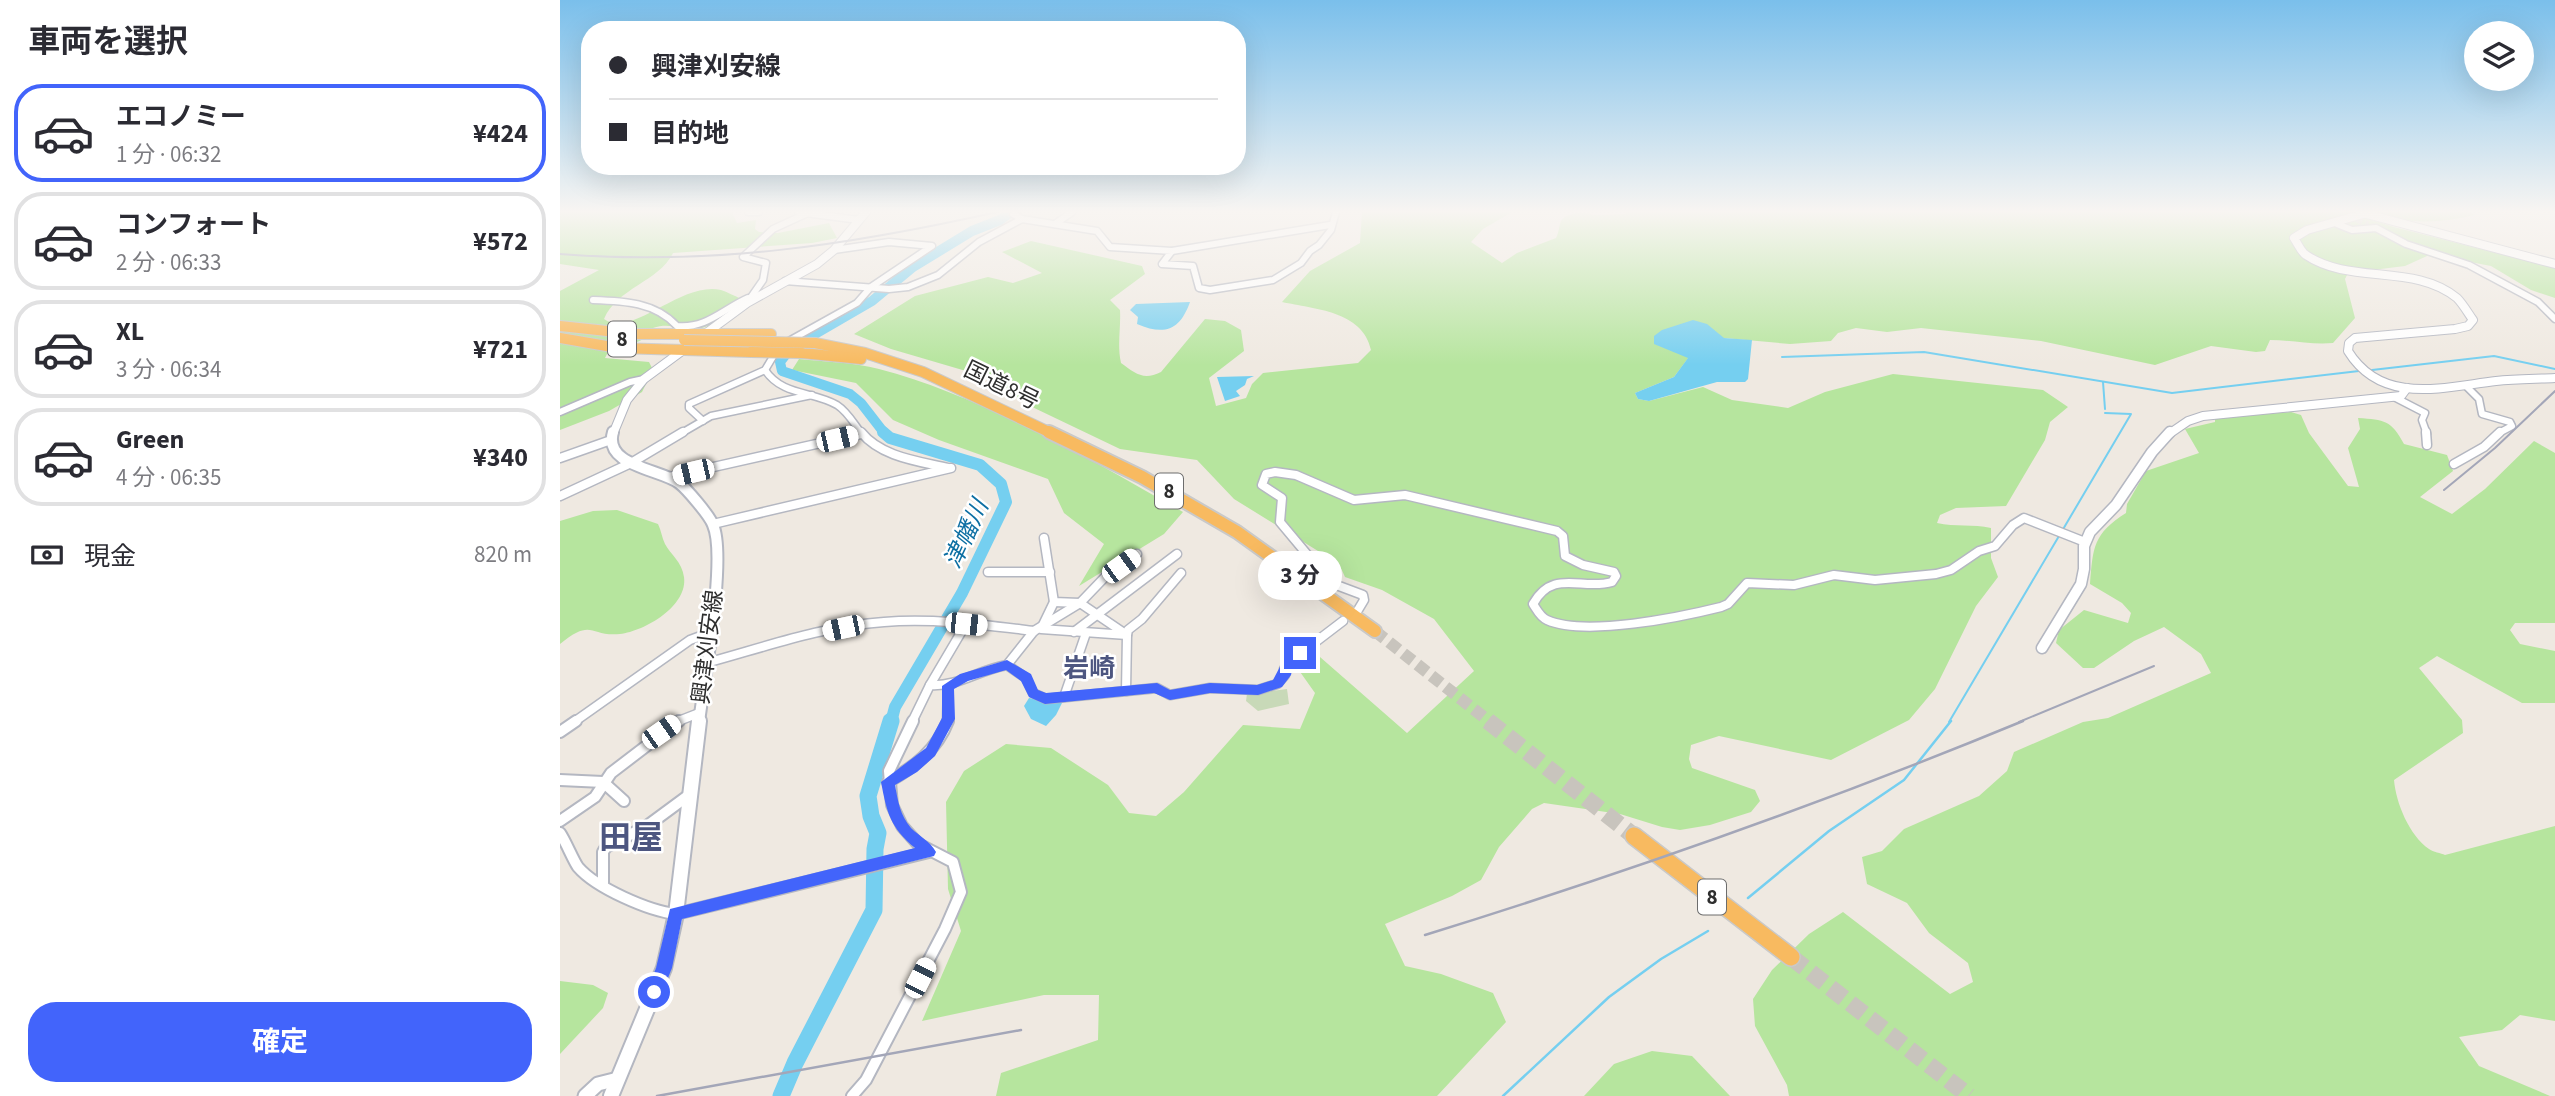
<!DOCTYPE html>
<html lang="ja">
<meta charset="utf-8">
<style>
body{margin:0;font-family:"Source Sans 3","Noto Sans JP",sans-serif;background:#f2f2f3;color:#2b2b33;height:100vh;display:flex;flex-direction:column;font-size:26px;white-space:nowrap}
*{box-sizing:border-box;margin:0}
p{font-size:23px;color:#7c7c81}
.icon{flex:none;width:38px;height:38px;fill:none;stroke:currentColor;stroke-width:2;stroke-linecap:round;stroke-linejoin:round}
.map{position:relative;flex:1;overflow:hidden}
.panel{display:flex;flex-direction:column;background:#fff;width:560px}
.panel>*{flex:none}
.banner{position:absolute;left:21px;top:21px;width:665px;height:154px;border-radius:28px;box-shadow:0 7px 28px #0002;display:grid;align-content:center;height:154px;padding:0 28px;background:#fff}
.controls{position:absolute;left:1904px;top:21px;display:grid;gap:14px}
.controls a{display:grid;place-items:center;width:70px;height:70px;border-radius:50%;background:#fff;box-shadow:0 7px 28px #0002;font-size:35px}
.end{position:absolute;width:32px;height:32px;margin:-16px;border:9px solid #4264fb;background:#fff;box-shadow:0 0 0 4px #fff}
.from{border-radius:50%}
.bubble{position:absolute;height:49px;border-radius:24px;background:#fff;box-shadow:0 7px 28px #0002;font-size:23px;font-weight:700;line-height:49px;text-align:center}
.car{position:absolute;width:21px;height:42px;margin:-21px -10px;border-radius:9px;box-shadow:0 0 5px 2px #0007;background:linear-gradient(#fff 24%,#345 0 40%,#fff 0 76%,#345 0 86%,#fff 0)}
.banner b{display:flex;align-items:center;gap:24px;height:66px;font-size:26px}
.banner b+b{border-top:2px solid #e1e1e2}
.banner i{width:18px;height:18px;background:#2b2b33}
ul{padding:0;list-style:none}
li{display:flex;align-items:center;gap:21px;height:98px;margin:0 14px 10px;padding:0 14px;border:4px solid #e1e1e2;border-radius:28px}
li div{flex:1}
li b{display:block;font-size:26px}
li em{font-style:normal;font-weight:700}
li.active{border-color:#4264fb}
li>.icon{width:63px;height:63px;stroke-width:1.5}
h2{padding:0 28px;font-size:32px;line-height:84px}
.pay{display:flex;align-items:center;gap:18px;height:77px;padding:0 28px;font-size:26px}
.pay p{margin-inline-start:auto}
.action{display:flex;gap:14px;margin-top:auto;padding:14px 28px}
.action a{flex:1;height:80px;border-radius:28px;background:#4264fb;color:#fff;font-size:28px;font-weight:700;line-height:80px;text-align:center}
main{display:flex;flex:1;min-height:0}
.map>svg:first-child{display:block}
.green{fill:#b6e59e}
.cemetery{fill:#c8d9b8}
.water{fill:#75cff0}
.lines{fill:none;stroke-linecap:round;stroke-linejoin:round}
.stream-far1{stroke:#75cff0;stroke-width:2}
.stream{stroke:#75cff0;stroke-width:2.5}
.river-far2{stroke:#75cff0;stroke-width:10}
.river-far1{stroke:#75cff0;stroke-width:12}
.river{stroke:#75cff0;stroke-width:17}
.minor-tunnel{stroke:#c8c4bd;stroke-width:6;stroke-dasharray:6 3.5;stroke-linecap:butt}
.trunk-tunnel-far1{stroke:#c8c4bd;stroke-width:12;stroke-dasharray:12 6;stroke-linecap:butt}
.trunk-tunnel{stroke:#c8c4bd;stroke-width:17;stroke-dasharray:17 8;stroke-linecap:butt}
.minor-far2-casing{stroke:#b4b7c1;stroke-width:9}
.minor-far1-casing{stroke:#b4b7c1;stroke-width:11}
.minor-casing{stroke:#b4b7c1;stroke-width:14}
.tertiary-far2-casing{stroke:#b4b7c1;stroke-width:10}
.tertiary-far1-casing{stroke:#b4b7c1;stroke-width:13}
.tertiary-casing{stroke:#b4b7c1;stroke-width:17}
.secondary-far2-casing{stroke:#b4b7c1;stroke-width:10}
.secondary-far1-casing{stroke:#b4b7c1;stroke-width:14}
.secondary-casing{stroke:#b4b7c1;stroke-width:18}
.trunk-far2-casing{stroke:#c9c9c9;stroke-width:12}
.trunk-far1-casing{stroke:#c9c9c9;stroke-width:16}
.trunk-casing{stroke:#c9c9c9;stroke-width:20}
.minor-far2{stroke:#fff;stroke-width:6}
.minor-far1{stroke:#fff;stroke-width:8}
.minor{stroke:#fff;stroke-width:10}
.tertiary-far2{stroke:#fff;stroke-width:8}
.tertiary-far1{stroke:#fff;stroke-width:10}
.tertiary{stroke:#fff;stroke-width:13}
.secondary-far2{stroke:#fff;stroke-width:8}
.secondary-far1{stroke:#fff;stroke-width:10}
.secondary{stroke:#fff;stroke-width:14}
.trunk-far2{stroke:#f8ba60;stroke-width:10}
.trunk-far1{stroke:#f8ba60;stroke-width:12}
.trunk{stroke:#f8ba60;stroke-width:17}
.rail-far1{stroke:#a3a6b8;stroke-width:2}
.rail{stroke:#a3a6b8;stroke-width:2.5}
.trunk-bridge-casing{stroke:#c9c9c9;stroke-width:12;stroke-linecap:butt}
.trunk-bridge{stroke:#f8ba60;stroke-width:10}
.route{fill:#4264fb}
.labels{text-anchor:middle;stroke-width:5;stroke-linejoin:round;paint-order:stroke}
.shield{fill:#fff;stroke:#6d6d6d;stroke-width:2}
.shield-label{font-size:21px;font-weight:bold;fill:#2e2e2e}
.street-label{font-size:23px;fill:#2e2e2e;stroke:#fff}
.water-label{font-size:24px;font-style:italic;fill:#0d6fa3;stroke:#fff}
.quarter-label{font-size:26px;font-weight:bold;fill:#4d5680;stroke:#fff}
.near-quarter-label{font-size:32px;font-weight:bold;fill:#4d5680;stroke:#fff}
</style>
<main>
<section class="panel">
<h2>車両を選択</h2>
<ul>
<li class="active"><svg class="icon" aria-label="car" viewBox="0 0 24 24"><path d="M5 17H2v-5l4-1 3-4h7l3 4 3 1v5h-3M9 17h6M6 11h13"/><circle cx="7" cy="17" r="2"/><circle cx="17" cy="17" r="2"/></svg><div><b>エコノミー</b><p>1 分 · 06:32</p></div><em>¥424</em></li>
<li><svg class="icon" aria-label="car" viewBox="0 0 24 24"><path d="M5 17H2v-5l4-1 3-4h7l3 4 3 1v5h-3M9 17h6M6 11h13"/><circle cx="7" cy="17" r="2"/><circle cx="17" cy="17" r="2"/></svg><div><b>コンフォート</b><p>2 分 · 06:33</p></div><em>¥572</em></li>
<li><svg class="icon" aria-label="car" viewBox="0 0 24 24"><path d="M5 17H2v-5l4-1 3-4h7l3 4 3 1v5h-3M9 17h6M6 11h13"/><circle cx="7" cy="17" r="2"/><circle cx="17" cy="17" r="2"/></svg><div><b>XL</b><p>3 分 · 06:34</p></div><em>¥721</em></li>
<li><svg class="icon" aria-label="car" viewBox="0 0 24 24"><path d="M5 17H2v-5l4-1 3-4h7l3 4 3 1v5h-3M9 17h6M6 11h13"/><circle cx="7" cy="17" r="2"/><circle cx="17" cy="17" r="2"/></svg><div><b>Green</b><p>4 分 · 06:35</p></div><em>¥340</em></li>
</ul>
<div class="pay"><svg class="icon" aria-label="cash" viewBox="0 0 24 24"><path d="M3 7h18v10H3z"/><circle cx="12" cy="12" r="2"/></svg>現金<p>820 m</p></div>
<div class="action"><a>確定</a></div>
</section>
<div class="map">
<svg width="1995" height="1096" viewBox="0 0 1995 1096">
<rect width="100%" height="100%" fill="#efe9e1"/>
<!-- green -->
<g class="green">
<path d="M0,212H172L177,223L196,220L195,229L199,232L218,233L269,223L277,238L252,243L113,253C100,281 57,288 44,319C73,339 120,281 161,290C167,292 175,296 181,299C168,311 152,330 133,329C119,328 107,323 93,328C78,354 55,336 45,358L89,362L93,370L82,392L49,411L0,430V291L39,270L0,264Z"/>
<path d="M802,212H952L923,229L911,242L942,263L957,253L996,238C999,233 999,225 1001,221C1007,212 1025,211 1033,215L1066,214L1065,212H1789L1834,227L1995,268V298L1971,290L1931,266L1879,256H1867L1845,266L1788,273L1785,279L1795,318L1773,343C1752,345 1732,340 1710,340L1705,351L1696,352L1651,346L1595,365L1481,341L1361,328L1327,332L1296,328L1278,333L1271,341L1230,344L1164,338L1114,350L1129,357L1114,377L1075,393L1078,399L1089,401L1143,387L1172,400L1228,408L1265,392L1333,374L1483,390L1508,407L1490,422L1485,440L1446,506L1396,508L1380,515L1377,523C1395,527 1413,524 1431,528V558L1438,577L1416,606L1375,689L1349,720L1271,760L1159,736L1131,745L1129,759L1132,768L1195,790L1200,801L1191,812L1150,825L1120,830L1102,827L1060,814L984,803L972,809L939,847L921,880L892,896L825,924L845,966L881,974L933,993L946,1022L877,1096H436L441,1073L538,1040L539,995H484L362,1021L401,931L388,889L386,802L404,771L446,744L491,748L548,785L569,813L596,816L624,792L683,725L740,729L755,693L738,669L760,657L847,733L914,671L874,619L822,590L785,577L779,564L674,499L637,460L560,449L468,405L423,376L331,349L294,334L355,296L428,277L453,283L482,273L442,252L471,241L582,266L585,274L550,300L560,310C561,328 557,345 561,363C575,373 583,381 601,372L645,319L665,321L681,330L684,351L649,378L656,406L686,398L692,384L703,373L798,363L811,350C803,311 754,309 722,302L750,271L800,243Z"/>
<path d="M1812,212H1909L1915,215C1879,223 1847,225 1812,212Z"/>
<path d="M239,359C265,362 293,362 319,369C422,396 530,459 623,512L604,534L519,586L544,544L504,513L488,479L379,440L333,420L296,383L232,370Z"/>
<path d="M1731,412L1741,415L1749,433L1788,486L1799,487L1788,448L1800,429L1798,418C1825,420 1831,420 1844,444L1887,455L1893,471L1860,497L1892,514L1925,489L1974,441L1995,453V623H1955L1950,630L1960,644L1995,651V703H1962L1877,656L1859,668L1902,720L1903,733L1834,780C1836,803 1849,835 1869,849C1873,852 1881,853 1885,855L1995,826V1021L1960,1015L1942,1030L1899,1037L1919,1066L1990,1096H1229L1227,1085L1195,1026L1193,999L1212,970L1249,934L1283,912L1390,994L1413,982L1408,963L1369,933L1347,903L1307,884L1302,857L1322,851L1344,829L1419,796L1447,771L1454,752L1523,722L1548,718L1651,673L1641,654L1604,627L1574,641L1534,668H1523L1496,643L1499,630L1524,610L1568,623L1571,613L1562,603L1530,584C1533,547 1533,534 1566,513L1567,504L1586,471L1639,453L1625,429L1655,422V418Z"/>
<path d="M57,510L98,524C101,530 102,538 105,544C111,555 122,562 124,577C128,606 85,631 60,634C29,637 33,617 0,644V521L33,511Z"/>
<polygon points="0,981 33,985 48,993 43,1008 0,1054"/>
<polygon points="1092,1051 1132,1056 1170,1096 1024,1096 1054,1064"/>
</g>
<!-- cemetery -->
<polygon class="cemetery" points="727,689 729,704 698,711 686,701 687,694"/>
<!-- water -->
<g class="water">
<path d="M630,302C620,330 605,336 577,324L578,317L570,310L576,304Z"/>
<polygon points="1133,320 1147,324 1164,338 1192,340 1188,379 1185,382 1157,382 1089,401 1078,399 1075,393 1114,377 1128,358 1094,344 1094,336 1102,330"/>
<polygon points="694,376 687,379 685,385 676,391 680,396 665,401 657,377"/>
<polygon points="469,698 502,703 496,715 486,726 471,719 464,706"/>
</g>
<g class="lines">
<!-- stream-far1 -->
<g class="stream-far1">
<polyline points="1222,357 1364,352 1612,393 1799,371"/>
<polyline points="1812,370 1934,356 1995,369"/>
<polyline points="1543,382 1545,409"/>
<polyline points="1502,531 1571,414 1545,413"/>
<polyline points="1389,722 1499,536"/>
</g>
<!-- stream -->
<g class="stream">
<polyline points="1188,898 1269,831 1344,780 1391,721"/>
<polyline points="943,1096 1049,997 1101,959 1148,931"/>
</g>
<!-- river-far2 -->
<polyline class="river-far2" points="325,434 301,403 290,394 222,371 220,362 231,348 312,301 353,267 412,231 440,220 451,212"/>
<!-- river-far1 -->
<polyline class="river-far1" points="323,432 330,438 420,465 441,484 446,502 402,593 335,707 331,722"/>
<!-- river -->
<polyline class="river" points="221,1096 235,1063 314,910 315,849 318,833 311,816 308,796 331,721"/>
<!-- minor-tunnel -->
<polyline class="minor-tunnel" points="1788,216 1808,224"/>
<!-- trunk-tunnel-far1 -->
<polyline class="trunk-tunnel-far1" points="815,631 930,722"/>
<!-- trunk-tunnel -->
<g class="trunk-tunnel">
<polyline points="928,721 1074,836"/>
<polyline points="1231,957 1409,1096"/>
</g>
<defs>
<g id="minor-far2">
<polyline points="188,212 199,212"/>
<polyline points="238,212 299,220"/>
<polyline points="455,212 453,214 462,219"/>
<polyline points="495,224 512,212"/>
<polyline points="1777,224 1792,230 1816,228 1846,244 1909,265 1978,302 1995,319"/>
<polyline points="612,251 770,225"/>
<polyline points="225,281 329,289 348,287 378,275 419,242 462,219 537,231 550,247 612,251 602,264 633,266 639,288 650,290 713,280 741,263 750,251 759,245 771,230 776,212"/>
<path d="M33,300C64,301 95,302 117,326C146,329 163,309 188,298"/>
<polyline points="187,303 203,280 206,263 183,257 213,229 250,212"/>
<polyline points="227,342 297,303 311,287 372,246 329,242 274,250"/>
<path d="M205,370C222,396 253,391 277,405C288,412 294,424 302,434"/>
<polyline points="1906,386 1919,399 1922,414 1950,422 1952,426 1937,434"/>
<polyline points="1834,397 1865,413 1862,420 1867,434"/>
<polyline points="0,412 70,382 84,379"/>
<polyline points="143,421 129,408 129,404 205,370 217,350"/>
<polyline points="120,434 151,416 252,395"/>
</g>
<g id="minor-far1">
<path d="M301,432C321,457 358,461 388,468"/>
<polyline points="1866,432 1867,445"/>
<polyline points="0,458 51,440"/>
<polyline points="1894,464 1924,447 1940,432"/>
<polyline points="109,477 301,434"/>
<polyline points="0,496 71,463 123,432"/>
<polyline points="153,524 391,468"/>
<polyline points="484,538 494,602 520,603 567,635 566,691"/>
<polyline points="428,572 490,572"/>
<polyline points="494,602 481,629 567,635 568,630 582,619 621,573"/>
<path d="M798,610L804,600L803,595L771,583L720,522L722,498L702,485L706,474L715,472L736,475L794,500L845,495L997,531L1003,536L1005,556L1023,565L1054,572L1056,576L1052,582C1022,591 993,568 973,604C977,610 980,617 987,620C1025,637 1121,617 1161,607L1168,604L1187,583L1234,585L1274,575L1315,580L1376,574L1391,570L1419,551L1435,546L1453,525L1464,518L1525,542"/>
<polyline points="514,632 617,554"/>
<path d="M146,663C205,647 263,626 324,622C374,618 424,625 474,631"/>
<polyline points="447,665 466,678 473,693 486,699 597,688 610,695 650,688 698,690 717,684 725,675 724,669 728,663 783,621"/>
<polyline points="370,685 406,624"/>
<polyline points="504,697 526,633"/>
<polyline points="14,722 130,640 149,633"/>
<polyline points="116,722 139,713"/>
<path d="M352,722L370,685C398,687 418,670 447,665L474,631L520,603L545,577L577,554"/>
<polyline points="387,722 388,686"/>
</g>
<g id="minor">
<polyline points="0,732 16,721"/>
<polyline points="0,780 43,782 64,801"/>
<path d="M328,782C354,767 377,750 388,721"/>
<polyline points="0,821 35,797 51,773 119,721"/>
<path d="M0,833C6,842 13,860 18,867C36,888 89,911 116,914L369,852"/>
<polyline points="43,885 43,852 46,847 87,826 129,795"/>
<polyline points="292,1096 306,1080 385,929 401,892 393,862 358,844 342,826 332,805 329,771 353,721"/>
</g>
<g id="tertiary-far2">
<polyline points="1799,212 1995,264"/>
<path d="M1803,214L1747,230L1734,238C1738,244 1741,252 1746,255C1790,285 1855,263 1897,298C1903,304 1908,313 1913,320L1908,326L1895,329L1795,338L1789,343L1788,351C1822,406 1884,387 1936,381C1955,379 1975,379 1995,378"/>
<polyline points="1609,434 1628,421 1643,416 1841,396 1847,388"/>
</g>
<polyline id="tertiary-far1" points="1482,648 1521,584 1524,569 1524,546 1530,532 1556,505 1592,452 1610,432"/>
<polyline id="tertiary" points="25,1096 38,1084 58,1079"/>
<polyline id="secondary-far2" points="53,434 67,400 84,379 187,303 257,264 274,250 306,212"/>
<path id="secondary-far1" d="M53,432C43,466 100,469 119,483C126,488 150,516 153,525C167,556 144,682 139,722"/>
<polyline id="secondary" points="51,1096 104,968 116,914 139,721"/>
<g id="trunk-far2">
<polyline points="0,326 75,334 211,334"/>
<polyline points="0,338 58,348 191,352"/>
<polyline points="255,343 305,353 363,372 493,434"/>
<polyline points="242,353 301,359"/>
</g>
<polyline id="trunk-far1" points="489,432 582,477 677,532 815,631"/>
<polyline id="trunk" points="1074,836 1231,957"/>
</defs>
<!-- minor-far2 casing -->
<use href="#minor-far2" class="minor-far2-casing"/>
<!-- minor-far1 casing -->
<use href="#minor-far1" class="minor-far1-casing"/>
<!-- minor casing -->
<use href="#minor" class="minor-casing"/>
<!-- tertiary-far2 casing -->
<use href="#tertiary-far2" class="tertiary-far2-casing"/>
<!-- tertiary-far1 casing -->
<use href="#tertiary-far1" class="tertiary-far1-casing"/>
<!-- tertiary casing -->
<use href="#tertiary" class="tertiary-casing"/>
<!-- secondary-far2 casing -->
<use href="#secondary-far2" class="secondary-far2-casing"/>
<!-- secondary-far1 casing -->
<use href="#secondary-far1" class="secondary-far1-casing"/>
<!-- secondary casing -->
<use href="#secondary" class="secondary-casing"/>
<!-- trunk-far2 casing -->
<use href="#trunk-far2" class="trunk-far2-casing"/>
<!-- trunk-far1 casing -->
<use href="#trunk-far1" class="trunk-far1-casing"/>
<!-- trunk casing -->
<use href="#trunk" class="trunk-casing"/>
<!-- minor-far2 -->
<use href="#minor-far2" class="minor-far2"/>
<!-- minor-far1 -->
<use href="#minor-far1" class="minor-far1"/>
<!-- minor -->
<use href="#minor" class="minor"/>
<!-- tertiary-far2 -->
<use href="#tertiary-far2" class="tertiary-far2"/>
<!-- tertiary-far1 -->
<use href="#tertiary-far1" class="tertiary-far1"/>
<!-- tertiary -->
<use href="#tertiary" class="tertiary"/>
<!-- secondary-far2 -->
<use href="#secondary-far2" class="secondary-far2"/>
<!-- secondary-far1 -->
<use href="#secondary-far1" class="secondary-far1"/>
<!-- secondary -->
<use href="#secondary" class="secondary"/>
<!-- trunk-far2 -->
<use href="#trunk-far2" class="trunk-far2"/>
<!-- trunk-far1 -->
<use href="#trunk-far1" class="trunk-far1"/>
<!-- trunk -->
<use href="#trunk" class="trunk"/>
<!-- rail-far1 -->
<g class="rail-far1">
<path d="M0,254C151,266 290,245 437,212"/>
<polyline points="1884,490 1935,448 1995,391"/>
<polyline points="1459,722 1594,666"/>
</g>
<!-- rail -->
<g class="rail">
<path d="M865,935C1068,872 1267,802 1463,721"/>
<polyline points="97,1096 461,1030"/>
</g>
<defs>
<g id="trunk-bridge">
<polyline points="124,340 255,343"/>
<polyline points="191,352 242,353"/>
</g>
</defs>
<!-- trunk-bridge casing -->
<use href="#trunk-bridge" class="trunk-bridge-casing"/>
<!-- trunk-bridge -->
<use href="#trunk-bridge" class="trunk-bridge"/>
</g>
<!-- sky -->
<linearGradient id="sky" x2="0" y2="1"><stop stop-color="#7abfeb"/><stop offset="0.58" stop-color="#f8f5f2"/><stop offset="1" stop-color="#f8f5f2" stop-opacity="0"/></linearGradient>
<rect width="1995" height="365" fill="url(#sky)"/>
<!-- route -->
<path class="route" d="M740,648L746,653L733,666L731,675L722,687L698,695L650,693L610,700L594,693L485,704L469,697L461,681L446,670L408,681L394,689L395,719L375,756L357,772L335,785C338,801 340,815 351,828C359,836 370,841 376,852L374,856L122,919L112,968L100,998L94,1000L88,998L86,992L96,968L110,909L355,848C330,827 327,813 321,782L366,748L382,718V686L400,674L447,660L471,674L478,690L486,693L597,683L610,690L650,683L697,685L713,680L724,659Z"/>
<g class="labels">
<!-- shield labels -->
<g class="shield">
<rect x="48" y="321.5" width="28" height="35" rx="5"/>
<rect x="595" y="473.5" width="28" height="35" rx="5"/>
<rect x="1138" y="879.5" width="28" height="35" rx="5"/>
</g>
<g class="shield-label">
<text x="62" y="346">8</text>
<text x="609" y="498">8</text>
<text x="1152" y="904">8</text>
</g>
<!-- street labels -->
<g class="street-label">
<text transform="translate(442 385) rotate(26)" y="8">国道8号</text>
<text transform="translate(147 647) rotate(-83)" y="8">興津刈安線</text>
</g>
<!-- water labels -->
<g class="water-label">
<text transform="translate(406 534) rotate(-65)" y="8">津幡川</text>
</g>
<!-- quarter labels -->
<g class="quarter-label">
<text x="529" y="677">岩崎</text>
</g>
<!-- near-quarter labels -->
<g class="near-quarter-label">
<text x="71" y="848">田屋</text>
</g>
</g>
</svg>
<div class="controls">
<a><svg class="icon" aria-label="layers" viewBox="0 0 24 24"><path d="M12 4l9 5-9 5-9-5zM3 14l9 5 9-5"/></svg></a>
</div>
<i class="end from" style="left:94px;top:992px"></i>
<i class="end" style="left:740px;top:653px"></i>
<div class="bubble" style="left:698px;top:551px;width:84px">3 分</div>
<i class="car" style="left:277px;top:439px;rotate:77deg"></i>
<i class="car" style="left:133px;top:472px;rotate:257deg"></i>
<i class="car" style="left:561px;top:566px;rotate:54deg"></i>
<i class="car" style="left:406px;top:624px;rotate:96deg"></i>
<i class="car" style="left:283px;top:628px;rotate:258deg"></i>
<i class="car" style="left:101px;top:732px;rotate:55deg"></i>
<i class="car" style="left:360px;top:978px;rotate:27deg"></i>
<div class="banner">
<b><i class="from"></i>興津刈安線</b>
<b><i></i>目的地</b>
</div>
</div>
</main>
